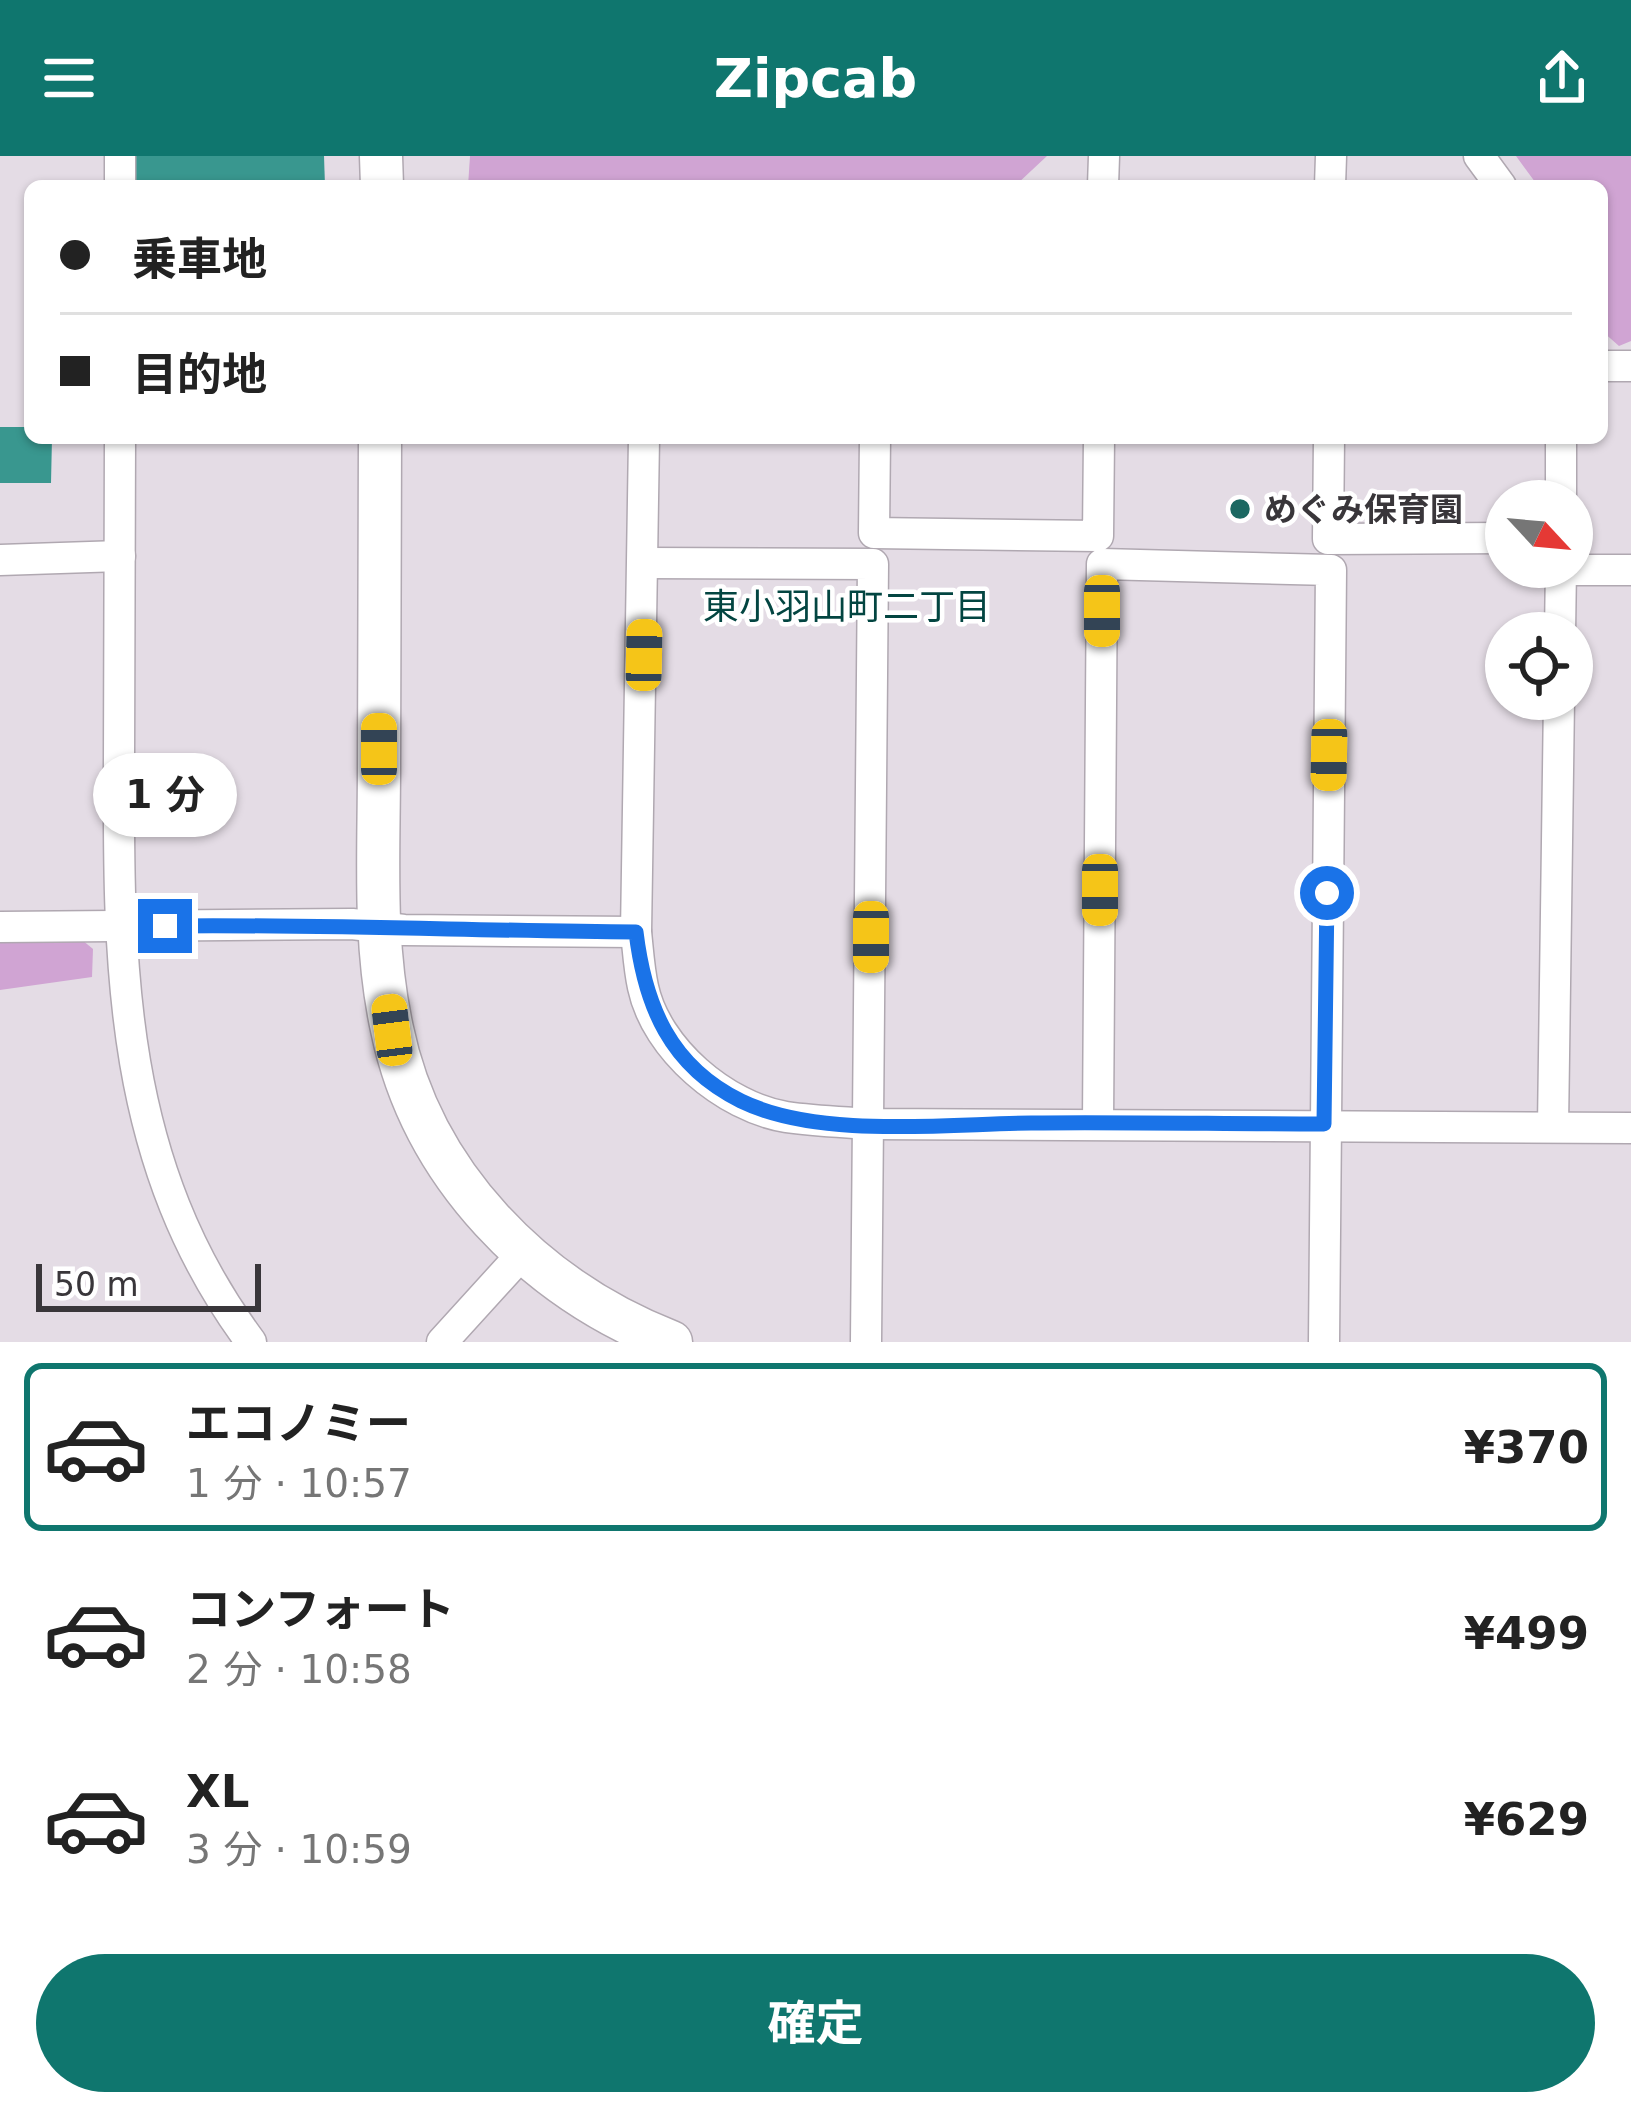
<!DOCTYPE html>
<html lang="ja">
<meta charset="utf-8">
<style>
body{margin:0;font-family:"DejaVu Sans","Noto Sans JP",sans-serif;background:#f2f2f2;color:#222;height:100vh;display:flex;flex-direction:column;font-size:45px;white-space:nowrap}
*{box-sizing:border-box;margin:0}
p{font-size:39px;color:#767676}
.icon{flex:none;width:66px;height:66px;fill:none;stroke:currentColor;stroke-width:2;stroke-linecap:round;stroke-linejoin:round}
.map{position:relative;height:1186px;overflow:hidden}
.drawer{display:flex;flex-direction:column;background:#fff;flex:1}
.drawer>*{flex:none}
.hud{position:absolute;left:24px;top:24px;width:1584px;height:264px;border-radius:18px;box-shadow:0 3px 9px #0004;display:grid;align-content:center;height:264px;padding:0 36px;background:#fff}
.needle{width:78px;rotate:116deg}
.fabs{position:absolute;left:1485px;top:324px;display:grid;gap:24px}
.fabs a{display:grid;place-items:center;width:108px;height:108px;border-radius:50%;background:#fff;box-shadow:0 3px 9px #0004;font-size:60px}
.scale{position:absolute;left:36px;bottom:30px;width:225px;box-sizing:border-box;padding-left:12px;border:6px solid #39363a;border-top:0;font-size:33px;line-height:42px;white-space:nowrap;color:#39363a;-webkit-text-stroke:9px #fff;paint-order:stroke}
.end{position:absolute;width:54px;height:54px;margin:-27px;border:15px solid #1a73e8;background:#fff;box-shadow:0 0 0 6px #fff}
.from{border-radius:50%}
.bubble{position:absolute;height:84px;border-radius:42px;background:#fff;box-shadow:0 3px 9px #0004;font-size:39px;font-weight:700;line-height:84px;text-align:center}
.car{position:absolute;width:36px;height:72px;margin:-36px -18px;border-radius:15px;box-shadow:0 0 9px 3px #0007;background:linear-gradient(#f5c518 24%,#345 0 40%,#f5c518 0 76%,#345 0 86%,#f5c518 0)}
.hud b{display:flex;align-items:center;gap:42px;height:114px;font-size:45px}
.hud b+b{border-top:3px solid #e0e0e0}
.hud i{width:30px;height:30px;background:#222}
ul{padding:21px 0 0;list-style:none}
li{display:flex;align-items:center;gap:36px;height:168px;margin:0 24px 18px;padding:0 12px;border:6px solid transparent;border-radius:18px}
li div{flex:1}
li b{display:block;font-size:45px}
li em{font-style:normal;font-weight:700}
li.selected{border-color:#0f766e}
li>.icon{width:108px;height:108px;stroke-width:1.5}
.cta{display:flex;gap:24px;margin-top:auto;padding:24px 36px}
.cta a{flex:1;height:138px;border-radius:72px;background:#0f766e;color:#fff;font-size:48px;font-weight:700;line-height:138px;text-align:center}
header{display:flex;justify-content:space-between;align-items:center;height:156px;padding:0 36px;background:#0f766e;color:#fff;font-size:54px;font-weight:700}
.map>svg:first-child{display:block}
.green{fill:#d0a4d3}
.water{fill:#39978f}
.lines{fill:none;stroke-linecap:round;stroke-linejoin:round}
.street-casing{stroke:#b0a8b1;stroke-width:33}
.secondary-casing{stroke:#b0a8b1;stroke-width:45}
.street{stroke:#fff;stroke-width:30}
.secondary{stroke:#fff;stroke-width:42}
.route{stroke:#1a73e8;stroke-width:15}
.poi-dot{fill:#1c6862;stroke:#fff;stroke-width:4.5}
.labels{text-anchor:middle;stroke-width:9;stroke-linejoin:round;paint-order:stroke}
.poi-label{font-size:33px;font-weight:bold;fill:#39363a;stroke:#fff;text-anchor:start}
.neighbourhood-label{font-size:36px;fill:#034541;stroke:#fff}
</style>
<header><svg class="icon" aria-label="menu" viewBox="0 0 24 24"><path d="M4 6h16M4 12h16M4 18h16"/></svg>Zipcab<svg class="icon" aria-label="share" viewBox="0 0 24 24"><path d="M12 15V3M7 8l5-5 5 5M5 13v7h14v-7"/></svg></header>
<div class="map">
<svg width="1631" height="1186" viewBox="0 0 1631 1186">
<rect width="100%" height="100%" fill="#e4dce5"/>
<!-- green -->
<g class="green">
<polygon points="470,0 1047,0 1015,30 468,30"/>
<polygon points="1516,0 1631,0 1631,185 1619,190 1602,175 1602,30 1538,30"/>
<polygon points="76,779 93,793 92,821 0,834 0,782"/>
</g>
<!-- water -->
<g class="water">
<polygon points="127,0 324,0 325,30 128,30"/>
<polygon points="0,271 30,271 30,282 52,282 51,327 0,327"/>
</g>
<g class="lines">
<defs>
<g id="street">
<polyline points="1479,0 1501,30"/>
<polyline points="120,30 120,0"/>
<polyline points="1103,30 1104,0"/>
<polyline points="1330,30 1331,0"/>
<polyline points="1602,210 1631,210"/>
<path d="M120,282C120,389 119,495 119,602C118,812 119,1009 251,1186"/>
<path d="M644,282L636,776C638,794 639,813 643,831C656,893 725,951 786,961C814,965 842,966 869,968L1631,972"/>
<polyline points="875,282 874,377 1098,380 1099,282"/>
<polyline points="1329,282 1328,383 1506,382"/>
<polyline points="1561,345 1561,282"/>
<polyline points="0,404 120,400"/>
<polyline points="646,407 873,408 866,1186"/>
<polyline points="1561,414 1631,414"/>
<polyline points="1560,477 1561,411"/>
<polyline points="0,771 352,768 404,774 636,776"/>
<polyline points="1098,967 1102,408 1331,414 1324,1186"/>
<polyline points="1553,971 1559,543"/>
<polyline points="442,1186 523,1097"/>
</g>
<g id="secondary">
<polyline points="381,0 382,30"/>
<path d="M380,282C380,391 379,501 379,610C379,698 373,787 392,873C422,1019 535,1133 671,1186"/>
</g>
</defs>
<!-- street casing -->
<use href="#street" class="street-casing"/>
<!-- secondary casing -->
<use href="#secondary" class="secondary-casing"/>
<!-- street -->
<use href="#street" class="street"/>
<!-- secondary -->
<use href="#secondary" class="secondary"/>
</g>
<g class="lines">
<!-- route -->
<path class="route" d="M165,770C323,768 479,775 636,776C645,850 670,910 741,945C819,983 945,968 1031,967C1129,966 1226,968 1324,968L1327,737"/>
</g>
<!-- markers -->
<circle class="poi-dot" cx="1240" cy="353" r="12"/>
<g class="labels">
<!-- poi labels -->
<g class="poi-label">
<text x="1264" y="365">めぐみ保育園</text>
</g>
<!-- neighbourhood labels -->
<g class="neighbourhood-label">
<text x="847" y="463">東小羽山町二丁目</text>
</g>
</g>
</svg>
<div class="fabs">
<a><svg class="needle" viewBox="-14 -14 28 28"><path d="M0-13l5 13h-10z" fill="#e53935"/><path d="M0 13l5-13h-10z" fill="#767676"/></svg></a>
<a><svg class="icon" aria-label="locate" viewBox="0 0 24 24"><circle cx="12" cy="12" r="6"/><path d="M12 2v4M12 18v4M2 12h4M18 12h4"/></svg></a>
</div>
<div class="scale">50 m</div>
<i class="end from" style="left:1327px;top:737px"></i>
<i class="end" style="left:165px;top:770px"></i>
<div class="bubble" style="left:93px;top:597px;width:144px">1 分</div>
<i class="car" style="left:1102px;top:455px;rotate:180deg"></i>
<i class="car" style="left:644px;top:499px;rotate:1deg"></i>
<i class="car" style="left:379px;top:593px;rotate:0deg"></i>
<i class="car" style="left:1329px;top:599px;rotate:181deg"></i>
<i class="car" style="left:1100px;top:734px;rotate:180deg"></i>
<i class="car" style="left:871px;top:781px;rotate:180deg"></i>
<i class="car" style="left:392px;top:874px;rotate:353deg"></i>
<div class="hud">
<b><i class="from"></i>乗車地</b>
<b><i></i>目的地</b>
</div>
</div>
<section class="drawer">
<ul>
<li class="selected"><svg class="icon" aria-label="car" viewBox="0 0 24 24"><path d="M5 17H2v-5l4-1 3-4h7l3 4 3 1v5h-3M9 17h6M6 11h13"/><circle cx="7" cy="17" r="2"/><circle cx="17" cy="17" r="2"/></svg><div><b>エコノミー</b><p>1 分 · 10:57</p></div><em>¥370</em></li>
<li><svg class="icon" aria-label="car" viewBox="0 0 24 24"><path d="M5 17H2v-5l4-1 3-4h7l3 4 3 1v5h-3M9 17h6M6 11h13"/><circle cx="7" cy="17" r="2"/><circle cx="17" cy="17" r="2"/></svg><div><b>コンフォート</b><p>2 分 · 10:58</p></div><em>¥499</em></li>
<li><svg class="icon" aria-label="car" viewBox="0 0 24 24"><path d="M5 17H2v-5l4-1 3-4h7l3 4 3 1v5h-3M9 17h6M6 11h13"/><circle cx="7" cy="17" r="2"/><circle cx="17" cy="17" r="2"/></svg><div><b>XL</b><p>3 分 · 10:59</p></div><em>¥629</em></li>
</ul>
<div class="cta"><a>確定</a></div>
</section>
